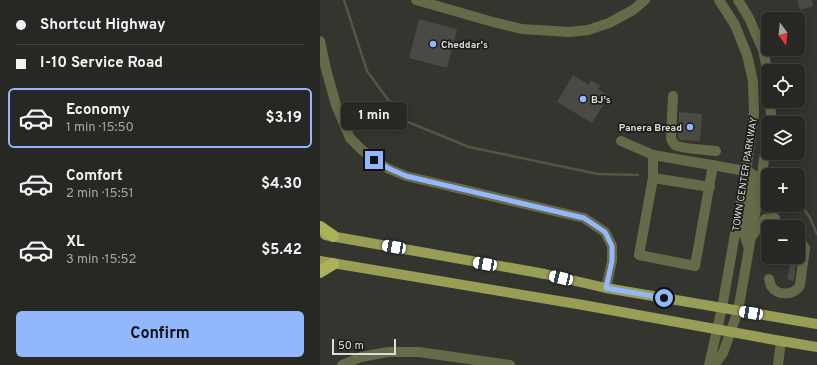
<!DOCTYPE html>
<meta charset="utf-8">
<style>
body{margin:0;font-family:Overpass,sans-serif;background:#333430;color:#f1f3f6;height:100vh;display:flex;flex-direction:column;font-size:15px;white-space:nowrap}
*{box-sizing:border-box;margin:0}
p{font-size:13px;color:#a4a6a6}
.icon{flex:none;width:22px;height:22px;fill:none;stroke:currentColor;stroke-width:2;stroke-linecap:round;stroke-linejoin:round}
.map{position:relative;flex:1;overflow:hidden}
.details{display:flex;flex-direction:column;background:#272823;width:320px}
.details>*{flex:none}
.banner{display:grid;align-content:center;height:88px;padding:0 16px;background:#272823}
.needle{width:26px;rotate:165deg}
.fabs{position:absolute;left:441px;top:12px;display:grid;gap:8px}
.fabs a{display:grid;place-items:center;width:44px;height:44px;border-radius:6px;background:#272823;box-shadow:0 2px 10px #0003,0 0 0 1px #434441;font-size:20px}
.scale{position:absolute;left:12px;bottom:10px;width:64px;box-sizing:border-box;padding-left:4px;border:2px solid #dcdcd9;border-top:0;font-size:11px;line-height:14px;white-space:nowrap;color:#dcdcd9;-webkit-text-stroke:3px #1c1c1a;paint-order:stroke}
.end{position:absolute;width:18px;height:18px;margin:-9px;border:5px solid #92b7fd;background:#111;box-shadow:0 0 0 2px #111}
.from{border-radius:50%}
.bubble{position:absolute;height:28px;border-radius:6px;background:#272823;box-shadow:0 2px 10px #0003,0 0 0 1px #434441;font-size:13px;font-weight:700;line-height:28px;text-align:center}
.car{position:absolute;width:12px;height:24px;margin:-12px -6px;border-radius:5px;box-shadow:0 0 3px 1px #0007;background:linear-gradient(#fff 24%,#345 0 40%,#fff 0 76%,#345 0 86%,#fff 0)}
.banner b{display:flex;align-items:center;gap:14px;height:38px;font-size:15px}
.banner b+b{border-top:1px solid #434441}
.banner i{width:10px;height:10px;background:#f1f3f6}
ul{padding:0;list-style:none}
li{display:flex;align-items:center;gap:12px;height:60px;margin:0 8px 6px;padding:0 8px;border:2px solid transparent;border-radius:6px}
li div{flex:1}
li b{display:block;font-size:15px}
li em{font-style:normal;font-weight:700}
li.current{border-color:#92b7fd}
li>.icon{width:36px;height:36px;stroke-width:1.5}
.button{display:flex;gap:8px;margin-top:auto;padding:8px 16px}
.button a{flex:1;height:46px;border-radius:6px;background:#92b7fd;color:#111;font-size:16px;font-weight:700;line-height:46px;text-align:center}
main{display:flex;flex:1;min-height:0}
.map>svg:first-child{display:block}
.lines{fill:none;stroke-linecap:round;stroke-linejoin:round}
.stream{stroke:#545642;stroke-width:2.5}
.building{fill:#494a43}
.minor{stroke:#676a48;stroke-width:10}
.major{stroke:#989e55;stroke-width:10}
.highway{stroke:#acb258;stroke-width:12}
.route{stroke:#92b7fd;stroke-width:5}
.poi-dot{fill:#92b7fd;stroke:#1c1c1a;stroke-width:1.5}
.labels{text-anchor:middle;stroke-width:3.5;stroke-linejoin:round;paint-order:stroke}
.poi-label{font-size:10px;font-weight:bold;fill:#dcdcd9;stroke:#1c1c1a;text-anchor:start}
.street-label{font-size:10px;fill:#dcdcd9;stroke:#1c1c1a}
</style>
<main>
<section class="details">
<div class="banner">
<b><i class="from"></i>Shortcut Highway</b>
<b><i></i>I-10 Service Road</b>
</div>
<ul>
<li class="current"><svg class="icon" aria-label="car" viewBox="0 0 24 24"><path d="M5 17H2v-5l4-1 3-4h7l3 4 3 1v5h-3M9 17h6M6 11h13"/><circle cx="7" cy="17" r="2"/><circle cx="17" cy="17" r="2"/></svg><div><b>Economy</b><p>1 min · 15:50</p></div><em>$3.19</em></li>
<li><svg class="icon" aria-label="car" viewBox="0 0 24 24"><path d="M5 17H2v-5l4-1 3-4h7l3 4 3 1v5h-3M9 17h6M6 11h13"/><circle cx="7" cy="17" r="2"/><circle cx="17" cy="17" r="2"/></svg><div><b>Comfort</b><p>2 min · 15:51</p></div><em>$4.30</em></li>
<li><svg class="icon" aria-label="car" viewBox="0 0 24 24"><path d="M5 17H2v-5l4-1 3-4h7l3 4 3 1v5h-3M9 17h6M6 11h13"/><circle cx="7" cy="17" r="2"/><circle cx="17" cy="17" r="2"/></svg><div><b>XL</b><p>3 min · 15:52</p></div><em>$5.42</em></li>
</ul>
<div class="button"><a>Confirm</a></div>
</section>
<div class="map">
<svg width="497" height="365" viewBox="0 0 497 365">
<rect width="100%" height="100%" fill="#34352f"/>
<g class="lines">
<!-- stream -->
<g class="stream">
<polyline points="24,0 47,71 83,120 149,147 278,174 318,175"/>
<polyline points="478,200 490,218 497,234"/>
</g>
</g>
<!-- building -->
<g class="building">
<polygon points="477,0 492,0 493,6 480,10"/>
<polygon points="99,19 137,29 127,68 89,58"/>
<polygon points="253,75 269,85 271,80 280,86 278,89 289,96 272,123 237,102"/>
<polygon points="359,112 382,114 380,141 359,140 358,138"/>
<polygon points="472,257 477,257 474,281 467,279"/>
</g>
<g class="lines">
<!-- minor -->
<g class="minor">
<polyline points="96,0 173,22 202,29 249,32 268,30 289,23 313,10 325,0"/>
<polyline points="418,0 429,18 443,50 448,73"/>
<polyline points="0,41 6,69 16,105 30,138 42,150 54,160 69,169 86,176 264,218 285,232 292,246 292,261 286,288"/>
<path d="M353,96L351,137C351,139 353,143 355,145C362,149 387,150 396,151"/>
<polyline points="449,123 451,114 450,101"/>
<path d="M301,141L333,155L426,171C434,174 435,175 434,184L423,230L428,246"/>
<polyline points="333,155 333,178 319,255 375,266 393,165"/>
<polyline points="333,178 390,187"/>
<polyline points="433,235 437,229 445,219 455,218"/>
<path d="M449,279C450,281 450,284 451,286C457,296 475,296 480,285L485,248L481,242H478"/>
<polyline points="22,365 41,357 68,352 99,352 190,365"/>
<polyline points="389,365 397,330 402,308 426,171 434,113 433,81 427,55 415,25 399,0"/>
<polyline points="394,365 403,353 418,311 442,174 448,132"/>
<polyline points="458,365 461,341"/>
</g>
<!-- major -->
<g class="major">
<polyline points="5,235 225,274 286,288 497,324"/>
<polyline points="0,261 263,305 461,341 497,347"/>
</g>
<!-- highway -->
<g class="highway">
<polyline points="0,227 13,236"/>
<polyline points="0,272 13,264"/>
</g>
</g>
<g class="lines">
<!-- route -->
<polyline class="route" points="54,160 70,169 86,176 264,218 285,232 292,246 292,261 286,288 344,298"/>
</g>
<!-- markers -->
<g class="poi-dot">
<circle cx="113" cy="44" r="4"/>
<circle cx="263" cy="99" r="4"/>
<circle cx="370" cy="127" r="4"/>
</g>
<g class="labels">
<!-- poi labels -->
<g class="poi-label">
<text x="121" y="48">Cheddar's</text>
<text x="271" y="103">BJ's</text>
<text x="362" y="131" text-anchor="end">Panera Bread</text>
</g>
<!-- street labels -->
<g class="street-label">
<text transform="translate(424 174) rotate(-81)" y="4">TOWN CENTER PARKWAY</text>
</g>
</g>
</svg>
<div class="fabs">
<a><svg class="needle" viewBox="-14 -14 28 28"><path d="M0-13l5 13h-10z" fill="#e53935"/><path d="M0 13l5-13h-10z" fill="#a4a6a6"/></svg></a>
<a><svg class="icon" aria-label="locate" viewBox="0 0 24 24"><circle cx="12" cy="12" r="6"/><path d="M12 2v4M12 18v4M2 12h4M18 12h4"/></svg></a>
<a><svg class="icon" aria-label="layers" viewBox="0 0 24 24"><path d="M12 4l9 5-9 5-9-5zM3 14l9 5 9-5"/></svg></a>
<a>+</a>
<a>−</a>
</div>
<div class="scale">50 m</div>
<i class="end from" style="left:344px;top:298px"></i>
<i class="end" style="left:54px;top:160px"></i>
<div class="bubble" style="left:21px;top:102px;width:66px">1 min</div>
<i class="car" style="left:74px;top:247px;rotate:280deg"></i>
<i class="car" style="left:165px;top:264px;rotate:280deg"></i>
<i class="car" style="left:241px;top:278px;rotate:283deg"></i>
<i class="car" style="left:431px;top:313px;rotate:279deg"></i>
</div>
</main>
